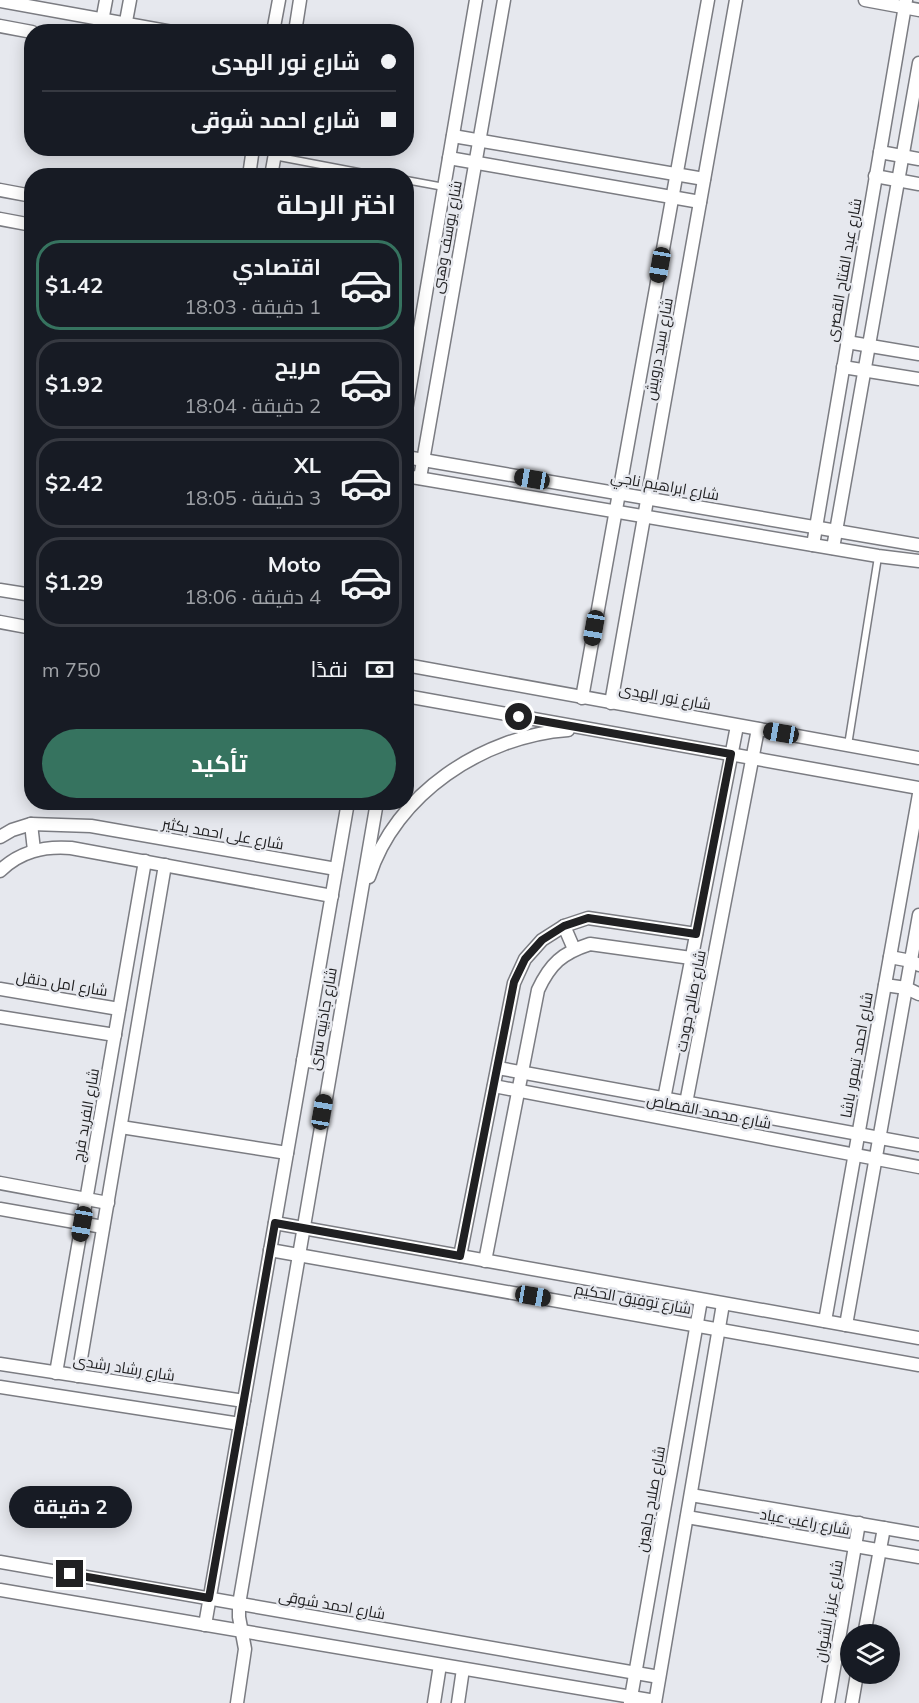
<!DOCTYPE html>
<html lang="ar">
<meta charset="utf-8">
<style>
body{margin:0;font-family:Mulish,Cairo,sans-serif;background:#242831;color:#f1f3f6;direction:rtl;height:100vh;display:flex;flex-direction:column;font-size:22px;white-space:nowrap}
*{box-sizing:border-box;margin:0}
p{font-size:20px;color:#9ea1a6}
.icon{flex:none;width:33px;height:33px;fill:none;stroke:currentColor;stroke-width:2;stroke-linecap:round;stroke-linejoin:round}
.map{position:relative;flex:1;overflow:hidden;direction:ltr}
.panel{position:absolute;left:24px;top:168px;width:390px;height:642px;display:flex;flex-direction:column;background:#171b24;border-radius:24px;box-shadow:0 3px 15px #0003;direction:rtl}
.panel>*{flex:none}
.guide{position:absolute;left:24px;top:24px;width:390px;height:132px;border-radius:24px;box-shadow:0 3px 15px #0003;direction:rtl;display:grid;align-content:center;height:132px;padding:0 18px;background:#171b24}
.tools{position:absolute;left:840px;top:1624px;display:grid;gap:12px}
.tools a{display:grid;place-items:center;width:60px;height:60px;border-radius:50%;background:#171b24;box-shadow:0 3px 15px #0003;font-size:30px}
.end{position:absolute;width:27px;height:27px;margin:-14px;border:8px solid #202022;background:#fff;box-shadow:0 0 0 3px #fff}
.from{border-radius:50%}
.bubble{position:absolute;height:42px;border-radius:21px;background:#171b24;box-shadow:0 3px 15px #0003;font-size:20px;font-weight:700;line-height:42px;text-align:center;direction:rtl}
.car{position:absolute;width:18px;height:36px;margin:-18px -9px;border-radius:8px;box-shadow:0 0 4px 2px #0007;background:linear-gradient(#222 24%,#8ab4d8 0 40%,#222 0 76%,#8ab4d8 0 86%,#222 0)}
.guide b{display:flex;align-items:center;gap:21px;height:57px;font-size:22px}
.guide b+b{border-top:2px solid #363941}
.guide i{width:15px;height:15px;background:#f1f3f6}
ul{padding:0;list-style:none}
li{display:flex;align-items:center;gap:18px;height:90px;margin:0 12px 9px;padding:0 6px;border:3px solid #363941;border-radius:24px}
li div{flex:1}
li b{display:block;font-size:22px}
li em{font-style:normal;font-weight:700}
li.active{border-color:#36735f}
li>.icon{width:54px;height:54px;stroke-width:1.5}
h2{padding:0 18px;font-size:27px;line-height:72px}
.pay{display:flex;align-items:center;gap:15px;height:66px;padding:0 18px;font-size:22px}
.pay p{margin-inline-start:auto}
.primary-button{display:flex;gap:12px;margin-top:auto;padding:12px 18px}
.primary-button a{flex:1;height:69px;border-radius:36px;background:#36735f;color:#fff;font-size:24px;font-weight:700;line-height:69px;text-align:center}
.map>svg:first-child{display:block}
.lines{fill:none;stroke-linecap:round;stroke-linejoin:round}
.lane-casing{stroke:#7b7c82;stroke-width:9}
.street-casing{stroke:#7b7c82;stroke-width:15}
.lane{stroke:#fff;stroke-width:6}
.street{stroke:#fff;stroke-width:12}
.route{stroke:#202022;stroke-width:8}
.labels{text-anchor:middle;stroke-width:5;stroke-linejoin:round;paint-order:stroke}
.street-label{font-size:15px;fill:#202022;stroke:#e6e8ee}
</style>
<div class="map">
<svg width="919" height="1703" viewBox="0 0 919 1703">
<rect width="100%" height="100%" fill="#e6e8ee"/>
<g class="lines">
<defs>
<g id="lane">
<polyline points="274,156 379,176"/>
<polyline points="406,180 444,187"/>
<polyline points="848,745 878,557"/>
</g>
<g id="street">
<polyline points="865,0 919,10"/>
<polyline points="0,1 172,32"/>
<polyline points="0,26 32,32"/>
<polyline points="100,32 106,0"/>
<polyline points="124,32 130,0"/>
<polyline points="273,32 279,0"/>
<polyline points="295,32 300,0"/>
<polyline points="453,136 704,179"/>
<polyline points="880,152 919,159"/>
<polyline points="449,158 700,202"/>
<polyline points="249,176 253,148"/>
<polyline points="271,176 276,148"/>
<polyline points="875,176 919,184"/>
<polyline points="0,190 32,196"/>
<polyline points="0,219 32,225"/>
<polyline points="847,342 919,354"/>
<polyline points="843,367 919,379"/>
<polyline points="406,410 476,0"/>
<polyline points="406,457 919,545"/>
<polyline points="406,476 878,556 919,561"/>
<polyline points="420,478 504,0"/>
<polyline points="813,545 906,0"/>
<polyline points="833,548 919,63"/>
<polyline points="0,590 32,595"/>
<polyline points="0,622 32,628"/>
<polyline points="406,665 919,758"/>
<polyline points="406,696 919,788"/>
<polyline points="582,698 708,0"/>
<polyline points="611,703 736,0"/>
<polyline points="31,824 34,850"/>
<polyline points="0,837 12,830 31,824 91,826 336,869"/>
<path d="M0,871C20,851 44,846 71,848L332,896"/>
<path d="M369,877C395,794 483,736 568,730"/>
<polyline points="564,926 574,949"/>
<polyline points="890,957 911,961 919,965"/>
<polyline points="885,985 906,988 919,994"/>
<polyline points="0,989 119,1009"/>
<polyline points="0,1017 115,1035"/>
<polyline points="303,1060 330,1065"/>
<polyline points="498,1068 919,1145"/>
<polyline points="494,1086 919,1167"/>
<polyline points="664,1099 737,726"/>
<polyline points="686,1103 758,729"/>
<polyline points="121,1127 287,1153"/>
<polyline points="0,1183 108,1203"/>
<polyline points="0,1209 103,1227"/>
<polyline points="275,1223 919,1338"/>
<polyline points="270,1250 919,1365"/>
<polyline points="460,1256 514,983 525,959 542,940 564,926 588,918 696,934"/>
<path d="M485,1261L538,990C550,964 562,953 590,944L691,958"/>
<polyline points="825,1321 919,794"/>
<polyline points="846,1325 919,915"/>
<polyline points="0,1364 244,1401"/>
<polyline points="56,1373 145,861"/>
<polyline points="78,1376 165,865"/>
<polyline points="0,1387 240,1424"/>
<polyline points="691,1495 919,1534"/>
<polyline points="687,1517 919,1557"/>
<polyline points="0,1562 659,1677"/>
<polyline points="0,1590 655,1701"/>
<polyline points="205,1625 348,802"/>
<polyline points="864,1635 884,1528"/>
<polyline points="237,1703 245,1649 239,1617 239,1604 377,802"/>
<polyline points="434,1703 440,1665"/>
<polyline points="458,1703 463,1669"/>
<polyline points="630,1703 701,1300"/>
<polyline points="655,1703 723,1304"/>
<polyline points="828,1703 859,1523"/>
<polyline points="852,1703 857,1674"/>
</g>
</defs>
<!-- lane casing -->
<use href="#lane" class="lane-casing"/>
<!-- street casing -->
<use href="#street" class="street-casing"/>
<!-- lane -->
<use href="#lane" class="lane"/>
<!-- street -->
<use href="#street" class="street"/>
</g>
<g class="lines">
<!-- route -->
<polyline class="route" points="70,1574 209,1598 275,1223 460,1256 514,982 525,959 542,940 564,926 588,918 696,934 731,754 519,717"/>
</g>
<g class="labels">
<!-- street labels -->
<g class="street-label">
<text transform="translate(447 237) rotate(-80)" y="5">شارع يوسف وهبى</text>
<text transform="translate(844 270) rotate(-80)" y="5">شارع عبد الفتاح القصرى</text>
<text transform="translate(659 349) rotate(-80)" y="5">شارع سيد درويش</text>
<text transform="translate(665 486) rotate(10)" y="5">شارع ابراهيم ناجي</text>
<text transform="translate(665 697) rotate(10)" y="5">شارع نور الهدى</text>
<text transform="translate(223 834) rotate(10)" y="5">شارع على احمد بكثير</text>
<text transform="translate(62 984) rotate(9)" y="5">شارع امل دنقل</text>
<text transform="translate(691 1001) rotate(-79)" y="5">شارع صالح جودت</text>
<text transform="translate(323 1019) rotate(-80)" y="5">شارع جاذبيه سرى</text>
<text transform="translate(857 1055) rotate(-80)" y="5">شارع احمد تيمور باشا</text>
<text transform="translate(709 1112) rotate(11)" y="5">شارع محمد القصاص</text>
<text transform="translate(86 1115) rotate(-80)" y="5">شارع الفريد فرج</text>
<text transform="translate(633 1299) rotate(10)" y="5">شارع توفيق الحكيم</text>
<text transform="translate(124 1368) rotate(9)" y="5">شارع رشاد رشدى</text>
<text transform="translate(651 1499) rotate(-80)" y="5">شارع صلاح جاهين</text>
<text transform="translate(805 1522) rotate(10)" y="5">شارع راغب عياد</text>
<text transform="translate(332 1605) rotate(10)" y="5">شارع احمد شوقى</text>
<text transform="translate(829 1611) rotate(-80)" y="5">شارع عزيز الشوان</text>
</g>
</g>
</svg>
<div class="tools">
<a><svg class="icon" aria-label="layers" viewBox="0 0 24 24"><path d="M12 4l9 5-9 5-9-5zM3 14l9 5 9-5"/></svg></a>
</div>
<i class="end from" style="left:519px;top:717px"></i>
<i class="end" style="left:70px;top:1574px"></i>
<div class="bubble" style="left:9px;top:1486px;width:123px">2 دقيقة</div>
<i class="car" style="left:660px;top:265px;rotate:190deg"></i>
<i class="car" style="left:532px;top:479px;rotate:280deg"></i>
<i class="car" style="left:594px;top:628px;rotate:190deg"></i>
<i class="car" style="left:781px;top:733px;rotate:280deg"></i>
<i class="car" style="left:322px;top:1112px;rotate:10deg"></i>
<i class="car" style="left:82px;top:1224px;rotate:190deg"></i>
<i class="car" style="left:533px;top:1296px;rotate:100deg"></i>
<div class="guide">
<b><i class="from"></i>شارع نور الهدى</b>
<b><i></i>شارع احمد شوقى</b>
</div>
<section class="panel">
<h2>اختر الرحلة</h2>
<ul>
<li class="active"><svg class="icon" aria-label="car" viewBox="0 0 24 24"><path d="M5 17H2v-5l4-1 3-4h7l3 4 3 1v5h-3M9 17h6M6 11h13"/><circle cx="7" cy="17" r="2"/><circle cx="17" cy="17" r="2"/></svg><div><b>اقتصادي</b><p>1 دقيقة · 18:03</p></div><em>$1.42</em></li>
<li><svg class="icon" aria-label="car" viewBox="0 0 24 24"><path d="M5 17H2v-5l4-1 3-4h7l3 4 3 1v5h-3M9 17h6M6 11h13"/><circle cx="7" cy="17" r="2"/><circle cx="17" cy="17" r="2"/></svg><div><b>مريح</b><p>2 دقيقة · 18:04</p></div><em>$1.92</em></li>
<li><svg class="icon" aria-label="car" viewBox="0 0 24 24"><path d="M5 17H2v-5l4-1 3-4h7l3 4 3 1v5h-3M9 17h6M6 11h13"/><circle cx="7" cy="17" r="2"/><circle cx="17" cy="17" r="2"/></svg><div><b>XL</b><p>3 دقيقة · 18:05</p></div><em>$2.42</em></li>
<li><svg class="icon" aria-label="car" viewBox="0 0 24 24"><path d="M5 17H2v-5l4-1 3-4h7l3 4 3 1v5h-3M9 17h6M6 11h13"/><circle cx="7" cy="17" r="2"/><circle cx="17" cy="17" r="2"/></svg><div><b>Moto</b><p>4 دقيقة · 18:06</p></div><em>$1.29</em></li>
</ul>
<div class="pay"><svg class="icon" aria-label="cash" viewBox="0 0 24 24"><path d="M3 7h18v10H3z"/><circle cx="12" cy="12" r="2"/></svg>نقدًا<p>750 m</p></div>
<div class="primary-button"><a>تأكيد</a></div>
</section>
</div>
